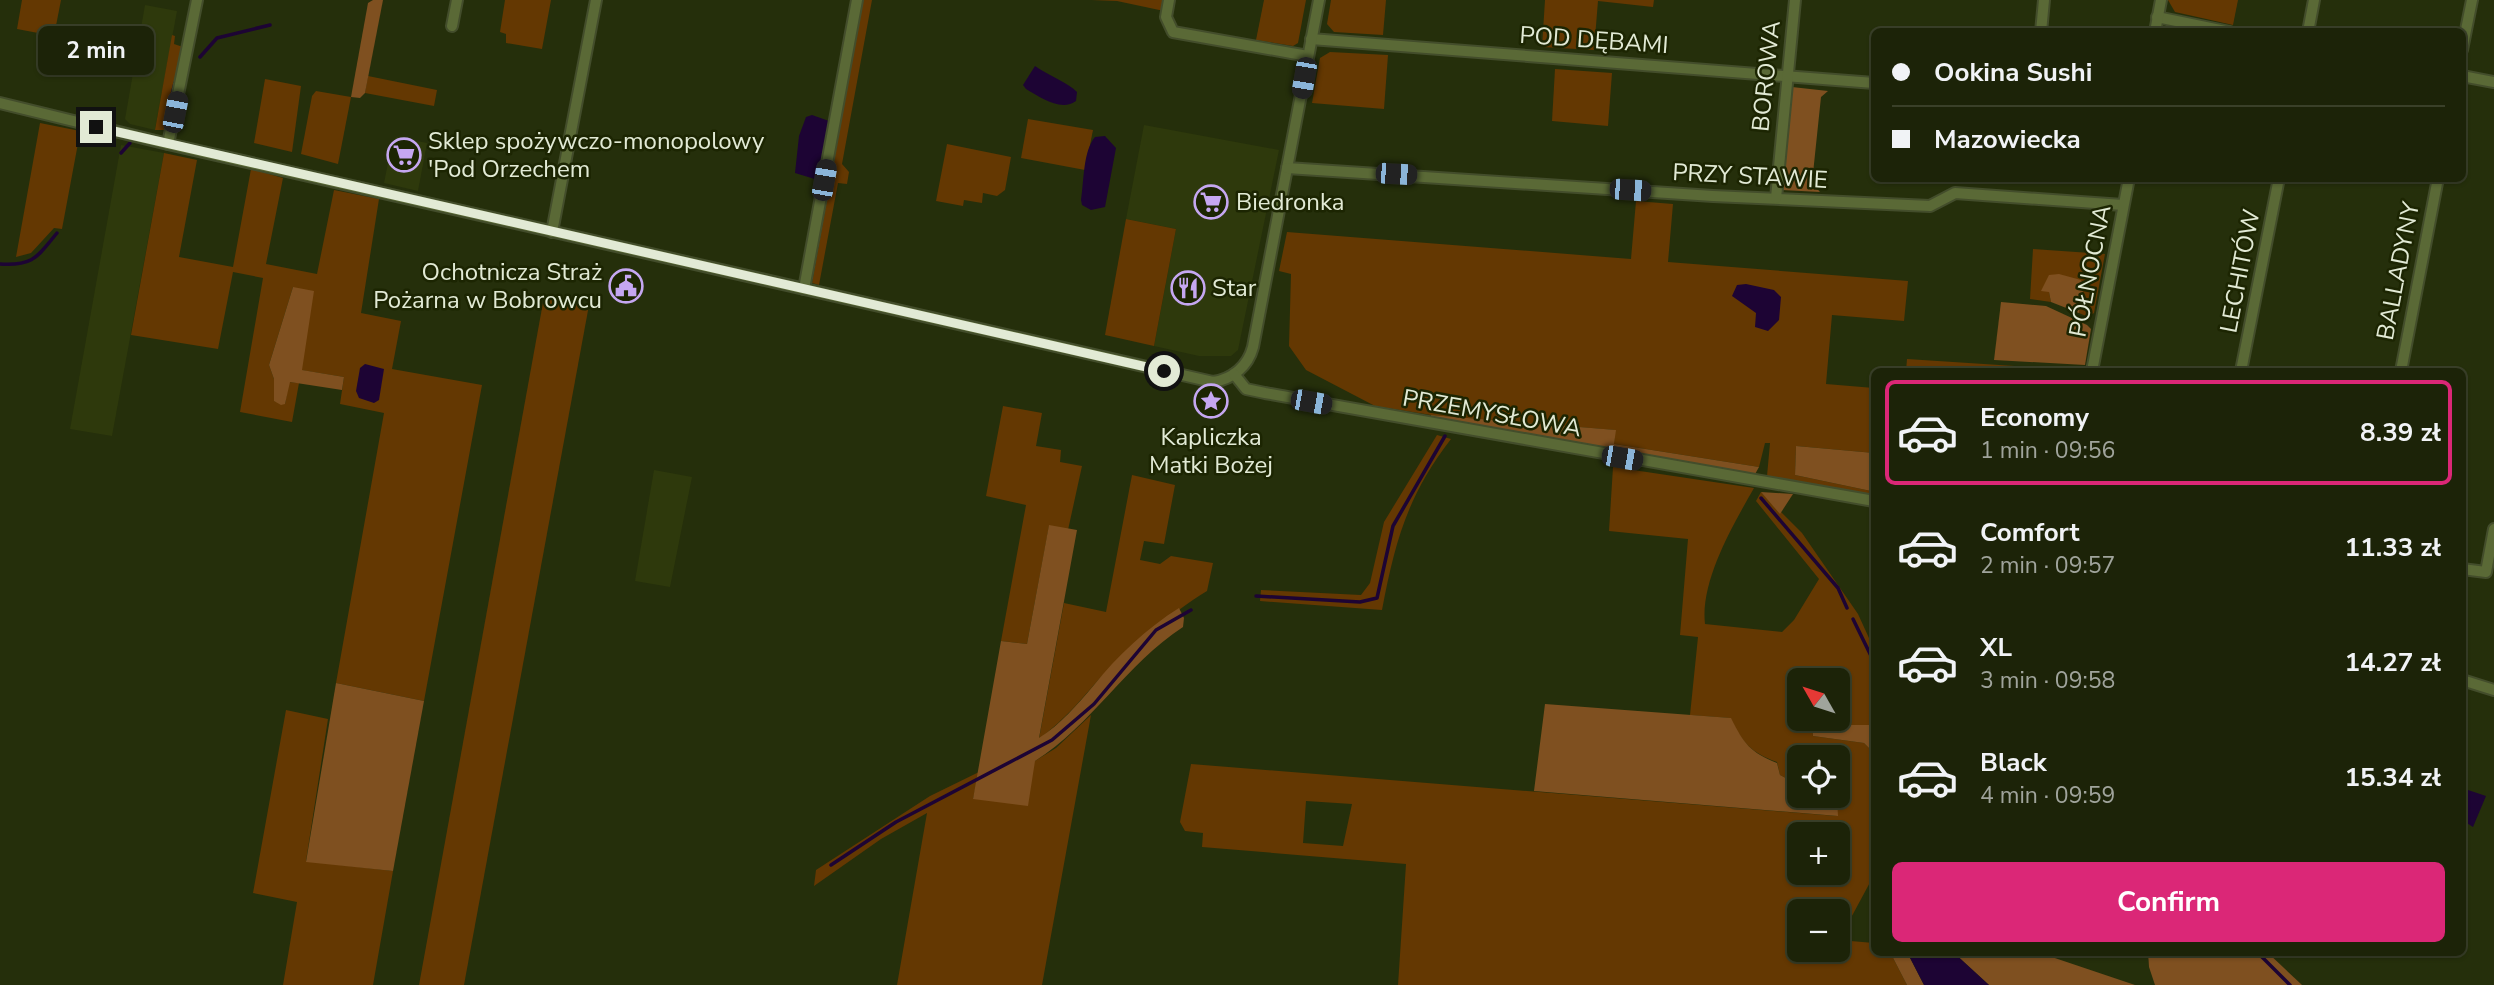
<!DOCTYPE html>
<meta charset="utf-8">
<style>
body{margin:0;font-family:"Nunito Sans",sans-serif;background:#252b12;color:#f1f3f6;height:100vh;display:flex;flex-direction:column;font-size:26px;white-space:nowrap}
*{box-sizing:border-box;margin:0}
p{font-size:23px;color:#a0a49c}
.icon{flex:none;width:38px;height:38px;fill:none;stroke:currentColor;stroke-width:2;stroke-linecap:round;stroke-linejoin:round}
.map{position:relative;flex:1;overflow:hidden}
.drawer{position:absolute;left:1871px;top:368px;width:595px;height:588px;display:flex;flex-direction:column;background:#1c2308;border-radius:10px;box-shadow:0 2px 5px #0004,0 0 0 2px #3a4029}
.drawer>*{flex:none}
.top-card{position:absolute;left:1871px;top:28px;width:595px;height:154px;border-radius:10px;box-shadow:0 2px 5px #0004,0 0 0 2px #3a4029;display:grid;align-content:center;height:154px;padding:0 21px;background:#1c2308}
.needle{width:46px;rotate:309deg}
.buttons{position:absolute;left:1787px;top:668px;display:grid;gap:14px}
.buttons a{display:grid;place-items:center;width:63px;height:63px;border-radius:10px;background:#1c2308;box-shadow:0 2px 5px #0004,0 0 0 2px #3a4029;font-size:35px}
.end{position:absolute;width:32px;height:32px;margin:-16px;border:9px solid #e2ead5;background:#111;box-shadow:0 0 0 4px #111}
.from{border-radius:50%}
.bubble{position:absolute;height:49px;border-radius:10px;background:#1c2308;box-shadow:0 2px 5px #0004,0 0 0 2px #3a4029;font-size:23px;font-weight:700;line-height:49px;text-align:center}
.car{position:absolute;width:21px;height:42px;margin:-21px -10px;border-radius:9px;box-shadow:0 0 5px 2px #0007;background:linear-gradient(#222 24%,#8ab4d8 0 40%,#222 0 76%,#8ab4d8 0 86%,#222 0)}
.top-card b{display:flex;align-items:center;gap:24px;height:66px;font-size:26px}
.top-card b+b{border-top:2px solid #3a4029}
.top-card i{width:18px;height:18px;background:#f1f3f6}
ul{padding:12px 0 0;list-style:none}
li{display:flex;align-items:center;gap:21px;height:105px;margin:0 14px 10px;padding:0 7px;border:4px solid transparent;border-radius:10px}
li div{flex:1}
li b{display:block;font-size:26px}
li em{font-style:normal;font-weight:700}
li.active{border-color:#db2777}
li>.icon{width:63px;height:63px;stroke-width:1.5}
.button{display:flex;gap:14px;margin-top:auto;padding:14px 21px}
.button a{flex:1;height:80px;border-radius:10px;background:#db2777;color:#fff;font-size:28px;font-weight:700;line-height:80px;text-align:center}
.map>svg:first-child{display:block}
.built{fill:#2e390c}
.green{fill:#643802;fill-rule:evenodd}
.forest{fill:#7f5020}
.water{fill:#1d0434}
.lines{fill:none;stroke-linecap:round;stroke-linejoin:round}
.stream{stroke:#1d0434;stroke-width:3.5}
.minor-casing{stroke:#434d2b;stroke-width:14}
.minor{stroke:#5a6936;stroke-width:10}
.route{stroke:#e2ead5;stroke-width:9}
.labels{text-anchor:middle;stroke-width:5;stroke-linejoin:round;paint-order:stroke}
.street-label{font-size:24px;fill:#e2ead5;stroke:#1c2502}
.poi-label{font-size:24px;fill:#e2ead5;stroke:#1c2502;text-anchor:start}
</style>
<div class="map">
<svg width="2494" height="985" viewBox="0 0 2494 985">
<rect width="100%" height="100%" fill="#252f0b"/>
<!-- built -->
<g class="built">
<polygon points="145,5 177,11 155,130 130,124 125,119"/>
<polygon points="1144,125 1279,150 1238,350 1231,356 1199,356 1154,346 1176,229 1126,219"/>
<polygon points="396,137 427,143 418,191 384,183 391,148"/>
<polygon points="121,145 164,153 112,436 70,429"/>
<polygon points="654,470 692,477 670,587 635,581"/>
</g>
<!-- green -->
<g class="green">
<polygon points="22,0 61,0 54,36 17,29"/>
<polygon points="505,0 551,0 542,49 506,43 506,34 500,32"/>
<polygon points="863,0 872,0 842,164 849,172 847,184 838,183 819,285 812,283"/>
<polygon points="1091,0 1166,0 1164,11 1117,1"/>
<polygon points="1264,0 1306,0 1298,43 1293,46 1256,40"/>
<polygon points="1331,0 1386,0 1383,35 1334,32 1327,24"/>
<polygon points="1545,0 1654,0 1653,7 1598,1 1594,50 1542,47"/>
<polygon points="2168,0 2238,0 2233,25 2175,12"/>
<polygon points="172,35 175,36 174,44 183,47 169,123 165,130 155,130"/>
<polygon points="1330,52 1388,55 1384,109 1312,103 1320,58"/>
<polygon points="1555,69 1612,73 1608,126 1552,121"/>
<polygon points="368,76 437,90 434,106 365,93"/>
<polygon points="265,79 301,86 292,152 254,143"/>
<polygon points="316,91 351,97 338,164 301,154 312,96"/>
<polygon points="1028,119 1093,130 1085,170 1021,158"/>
<polygon points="40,123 80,131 79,138 62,229 54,228 31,253 16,257"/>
<polygon points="947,144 1011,157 1005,190 997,196 983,193 982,203 964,200 963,206 936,201"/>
<polygon points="164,153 197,160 179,257 233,267 251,169 283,178 266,264 317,274 334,190 379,199 361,313 401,321 392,369 482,385 424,701 336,683 384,413 340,404 344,377 301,370 293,287 269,365 274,379 274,401 285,404 289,382 299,383 292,422 240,412 263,278 233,272 218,349 131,335"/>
<polygon points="1636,201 1673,204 1668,262 1908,281 1904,321 1832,315 1826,384 1874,388 1874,453 1796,446 1795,475 1871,491 1870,496 1767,476 1770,443 1765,443 1759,467 1614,444 1615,430 1431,415 1375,406 1306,370 1289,346 1291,274 1279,271 1287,232 1631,259"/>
<polygon points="1126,219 1176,229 1154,346 1105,335"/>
<polygon points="2033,249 2105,254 2094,313 2088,317 2079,313 2083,285 2081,280 2049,292 2051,302 2030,299"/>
<polygon points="544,297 589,305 464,985 419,985"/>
<polygon points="1907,359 2061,369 2063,371 1906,371"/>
<polygon points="1003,406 1042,413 1036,446 1061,450 1060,462 1082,466 1068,530 1049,526 1027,644 1001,641 1026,505 986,496"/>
<path d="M1437,435L1451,439C1407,496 1395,542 1382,610L1260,601L1261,590L1361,595L1370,583L1384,522Z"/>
<path d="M1613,467L1754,488C1733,525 1700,581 1705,624L1782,632L1794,620L1819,579L1756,501L1761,492L1802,533L1858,614L1874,649V725L1812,726L1813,736L1864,743L1874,753V875L1839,940L1874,943V952H1890L1907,985H1398L1406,864L1202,847L1203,833L1185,831L1180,822L1191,764L1837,816V799L1834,796H1838V758H1799V785L1780,775L1777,762C1750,752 1744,744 1730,718L1690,715L1698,637L1680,635L1688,539L1609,531ZM1799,681H1838V719H1799ZM1306,801L1352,804L1343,846L1303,843ZM1799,835H1838V873H1799ZM1799,912H1838V950H1799Z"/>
<path d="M1132,475L1175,485L1164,544L1144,541L1140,560L1160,564L1171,556L1213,563L1207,591C1171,613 1120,654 1093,686C1074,708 1062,721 1039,739L1064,603L1106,612Z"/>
<polygon points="286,710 328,719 306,861 393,871 373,985 283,985 297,902 253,893"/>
<polygon points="1091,715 1042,985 897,985 927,813 881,839 814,886 816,870 930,796 979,772 973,799 1056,748"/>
</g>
<!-- forest -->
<g class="forest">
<polygon points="373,0 383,0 365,93 360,98 351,97 368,3"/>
<polygon points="1792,87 1828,91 1821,97 1812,183 1820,192 1782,190"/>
<polygon points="2059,274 2081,280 2084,285 2079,313 2051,302 2049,292 2041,291 2049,275"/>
<polygon points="293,287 314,291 302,370 344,377 342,390 290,382 285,404 281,405 274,401 274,379 269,365"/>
<polygon points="2001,302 2046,306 2087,325 2091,329 2085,365 1994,360"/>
<polygon points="1431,415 1616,430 1614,444 1759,467 1754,476 1430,421"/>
<polygon points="1796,446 1874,453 1871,491 1795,475"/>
<polygon points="1761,492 1793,494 1780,514"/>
<path d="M1049,525L1077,530L1039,738C1061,724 1077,705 1094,685C1117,656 1147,628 1179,608L1184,618L1183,627C1126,664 1092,725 1035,761L1028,806L973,799L1001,641L1027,644Z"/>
<polygon points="336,683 424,701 393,871 306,862"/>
<path d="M1545,704L1731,718C1744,744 1750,752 1777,763L1780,775L1799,785V796H1834L1837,799L1838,816L1534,791Z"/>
<polygon points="1812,725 1874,725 1874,753 1864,743 1813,736"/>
<polygon points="1890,952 1907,952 1924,985 1907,985"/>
<polygon points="1953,952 1999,952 2005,956 2025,958 2037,952 2135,985 1989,985"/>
<polygon points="2148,952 2267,952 2302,985 2155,985 2149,967"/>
</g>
<!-- water -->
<g class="water">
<path d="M1035,66C1047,75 1069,83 1077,92L1076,101C1061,112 1040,97 1026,89L1023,85Z"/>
<polygon points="812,115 829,121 818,180 795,173 799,136 806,117"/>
<path d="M1105,136L1116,148L1105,207L1091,210L1082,205L1081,200C1084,181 1083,151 1095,137Z"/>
<polygon points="1746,284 1774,290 1781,297 1779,320 1768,331 1755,327 1756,313 1732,296 1737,285"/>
<polygon points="365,364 384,369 379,400 374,403 359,398 356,391 360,368"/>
<polygon points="2462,788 2486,796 2473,827 2462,820"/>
<polygon points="1907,952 1953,952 1989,985 1924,985"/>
</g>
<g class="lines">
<!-- stream -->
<g class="stream">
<polyline points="200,57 217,38 270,25"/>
<polyline points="172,95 175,83"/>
<polyline points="121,153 130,143"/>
<path d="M0,264C34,266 37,257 57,233"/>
<polyline points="1761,498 1838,588 1847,608"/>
<polyline points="1256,596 1360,602 1377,598 1393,526 1445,436"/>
<polyline points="1853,619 1874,662"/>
<polyline points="831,865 896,822 1052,740 1094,704 1156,630 1191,610"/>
<polyline points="2237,952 2261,956 2290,985"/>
</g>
<defs>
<g id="minor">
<polyline points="1169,0 1166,17 1173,32 1308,56"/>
<polyline points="2157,17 2230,32"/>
<polyline points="452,26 457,0"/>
<polyline points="2041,32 2044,0"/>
<polyline points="2155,32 2161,0"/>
<polyline points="2308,32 2314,0"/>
<polyline points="1311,39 1874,83"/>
<polyline points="2462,50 2472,0"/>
<polyline points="2462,76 2494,82"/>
<path d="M0,103L168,144L1213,382C1233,379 1248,366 1253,347L1319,0"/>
<polyline points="168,144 197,0"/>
<polyline points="1287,168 1713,196 1930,206 1955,193 2123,205"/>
<polyline points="1776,198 1795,0"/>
<polyline points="552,232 596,0"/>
<polyline points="804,289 857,0"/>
<polyline points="2092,371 2129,178"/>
<polyline points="2241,371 2279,178"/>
<polyline points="2401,371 2438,178"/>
<polyline points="1234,374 1246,389 1265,393 1874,501"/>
<polyline points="2462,569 2486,572 2494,529"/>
<polyline points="2462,680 2494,690"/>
</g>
</defs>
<!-- minor casing -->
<use href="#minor" class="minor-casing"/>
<!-- minor -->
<use href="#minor" class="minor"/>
</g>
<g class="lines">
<!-- route -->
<polyline class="route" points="96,127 1164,371"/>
</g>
<!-- icons -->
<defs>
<symbol id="supermarket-ring" viewBox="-11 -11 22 22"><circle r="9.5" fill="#1c2502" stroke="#c5a7f1" stroke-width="1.5"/><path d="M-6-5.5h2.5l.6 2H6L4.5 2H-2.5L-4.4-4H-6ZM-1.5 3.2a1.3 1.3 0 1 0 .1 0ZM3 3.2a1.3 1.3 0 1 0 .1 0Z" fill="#c5a7f1"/></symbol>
<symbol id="civic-ring" viewBox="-11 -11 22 22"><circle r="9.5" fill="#1c2502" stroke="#c5a7f1" stroke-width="1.5"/><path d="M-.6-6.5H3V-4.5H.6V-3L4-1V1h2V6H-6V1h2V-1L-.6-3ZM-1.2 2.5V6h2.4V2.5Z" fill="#c5a7f1"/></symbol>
<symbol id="restaurant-ring" viewBox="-11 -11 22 22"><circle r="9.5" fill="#1c2502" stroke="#c5a7f1" stroke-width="1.5"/><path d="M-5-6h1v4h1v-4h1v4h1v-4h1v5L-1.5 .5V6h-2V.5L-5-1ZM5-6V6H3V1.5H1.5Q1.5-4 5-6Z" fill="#c5a7f1"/></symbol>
<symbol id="sight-ring" viewBox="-11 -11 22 22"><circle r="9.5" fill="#1c2502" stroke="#c5a7f1" stroke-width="1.5"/><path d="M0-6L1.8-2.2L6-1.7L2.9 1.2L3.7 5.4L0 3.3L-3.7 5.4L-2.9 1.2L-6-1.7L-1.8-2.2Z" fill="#c5a7f1"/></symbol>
</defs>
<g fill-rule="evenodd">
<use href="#supermarket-ring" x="385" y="136" width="38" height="38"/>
<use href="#supermarket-ring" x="1192" y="183" width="38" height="38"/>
<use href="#civic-ring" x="607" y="267" width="38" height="38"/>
<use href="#restaurant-ring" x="1169" y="269" width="38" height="38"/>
<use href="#sight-ring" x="1192" y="382" width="38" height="38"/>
</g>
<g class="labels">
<!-- street labels -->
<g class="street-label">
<text transform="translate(1594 40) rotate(4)" y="8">POD DĘBAMI</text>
<text transform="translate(1766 76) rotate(-84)" y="8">BOROWA</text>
<text transform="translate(1750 176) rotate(3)" y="8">PRZY STAWIE</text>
<text transform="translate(2090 271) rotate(-79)" y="8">PÓŁNOCNA</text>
<text transform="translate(2240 271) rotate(-79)" y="8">LECHITÓW</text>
<text transform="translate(2398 271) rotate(-79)" y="8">BALLADYNY</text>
<text transform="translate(1492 413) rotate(10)" y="8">PRZEMYSŁOWA</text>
</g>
<!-- poi labels -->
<g class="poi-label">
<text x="428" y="149">Sklep spożywczo-monopolowy<tspan x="428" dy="28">'Pod Orzechem</tspan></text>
<text x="1236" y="210">Biedronka</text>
<text x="602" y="280" text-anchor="end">Ochotnicza Straż<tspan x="602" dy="28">Pożarna w Bobrowcu</tspan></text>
<text x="1212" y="296">Star</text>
<text x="1211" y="445" text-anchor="middle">Kapliczka<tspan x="1211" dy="28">Matki Bożej</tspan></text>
</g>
</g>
</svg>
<div class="buttons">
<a><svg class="needle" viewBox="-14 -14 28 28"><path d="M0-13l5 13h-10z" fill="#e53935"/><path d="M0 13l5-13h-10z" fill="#a0a49c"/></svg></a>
<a><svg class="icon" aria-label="locate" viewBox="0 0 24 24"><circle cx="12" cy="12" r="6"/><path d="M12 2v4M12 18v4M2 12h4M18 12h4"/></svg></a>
<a>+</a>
<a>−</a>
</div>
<i class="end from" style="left:1164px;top:371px"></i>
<i class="end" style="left:96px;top:127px"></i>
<div class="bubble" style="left:38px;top:26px;width:116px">2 min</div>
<i class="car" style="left:1304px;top:78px;rotate:190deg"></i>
<i class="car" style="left:175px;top:112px;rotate:11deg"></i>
<i class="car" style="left:1396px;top:174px;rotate:93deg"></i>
<i class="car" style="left:824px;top:180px;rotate:10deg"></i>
<i class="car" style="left:1630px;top:190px;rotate:94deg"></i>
<i class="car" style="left:1311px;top:402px;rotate:100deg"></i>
<i class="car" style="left:1622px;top:458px;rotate:100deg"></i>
<div class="top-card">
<b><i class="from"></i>Ookina Sushi</b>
<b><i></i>Mazowiecka</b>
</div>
<section class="drawer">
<ul>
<li class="active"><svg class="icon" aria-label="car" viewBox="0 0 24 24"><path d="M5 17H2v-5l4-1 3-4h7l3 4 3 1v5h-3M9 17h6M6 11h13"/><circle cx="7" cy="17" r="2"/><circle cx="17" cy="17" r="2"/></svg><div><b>Economy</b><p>1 min · 09:56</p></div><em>8.39 zł</em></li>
<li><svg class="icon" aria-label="car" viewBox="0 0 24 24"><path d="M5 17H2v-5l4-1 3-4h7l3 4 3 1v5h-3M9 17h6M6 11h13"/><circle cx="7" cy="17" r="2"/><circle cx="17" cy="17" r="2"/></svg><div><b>Comfort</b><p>2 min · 09:57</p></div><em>11.33 zł</em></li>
<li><svg class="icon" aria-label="car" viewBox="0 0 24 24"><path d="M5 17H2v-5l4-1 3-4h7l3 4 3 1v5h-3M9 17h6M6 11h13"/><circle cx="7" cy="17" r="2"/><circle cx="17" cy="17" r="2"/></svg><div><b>XL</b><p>3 min · 09:58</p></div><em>14.27 zł</em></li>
<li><svg class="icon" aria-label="car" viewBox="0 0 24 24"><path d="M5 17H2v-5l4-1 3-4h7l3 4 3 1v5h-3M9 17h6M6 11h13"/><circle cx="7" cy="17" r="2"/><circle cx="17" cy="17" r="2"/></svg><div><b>Black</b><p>4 min · 09:59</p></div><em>15.34 zł</em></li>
</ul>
<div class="button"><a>Confirm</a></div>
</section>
</div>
